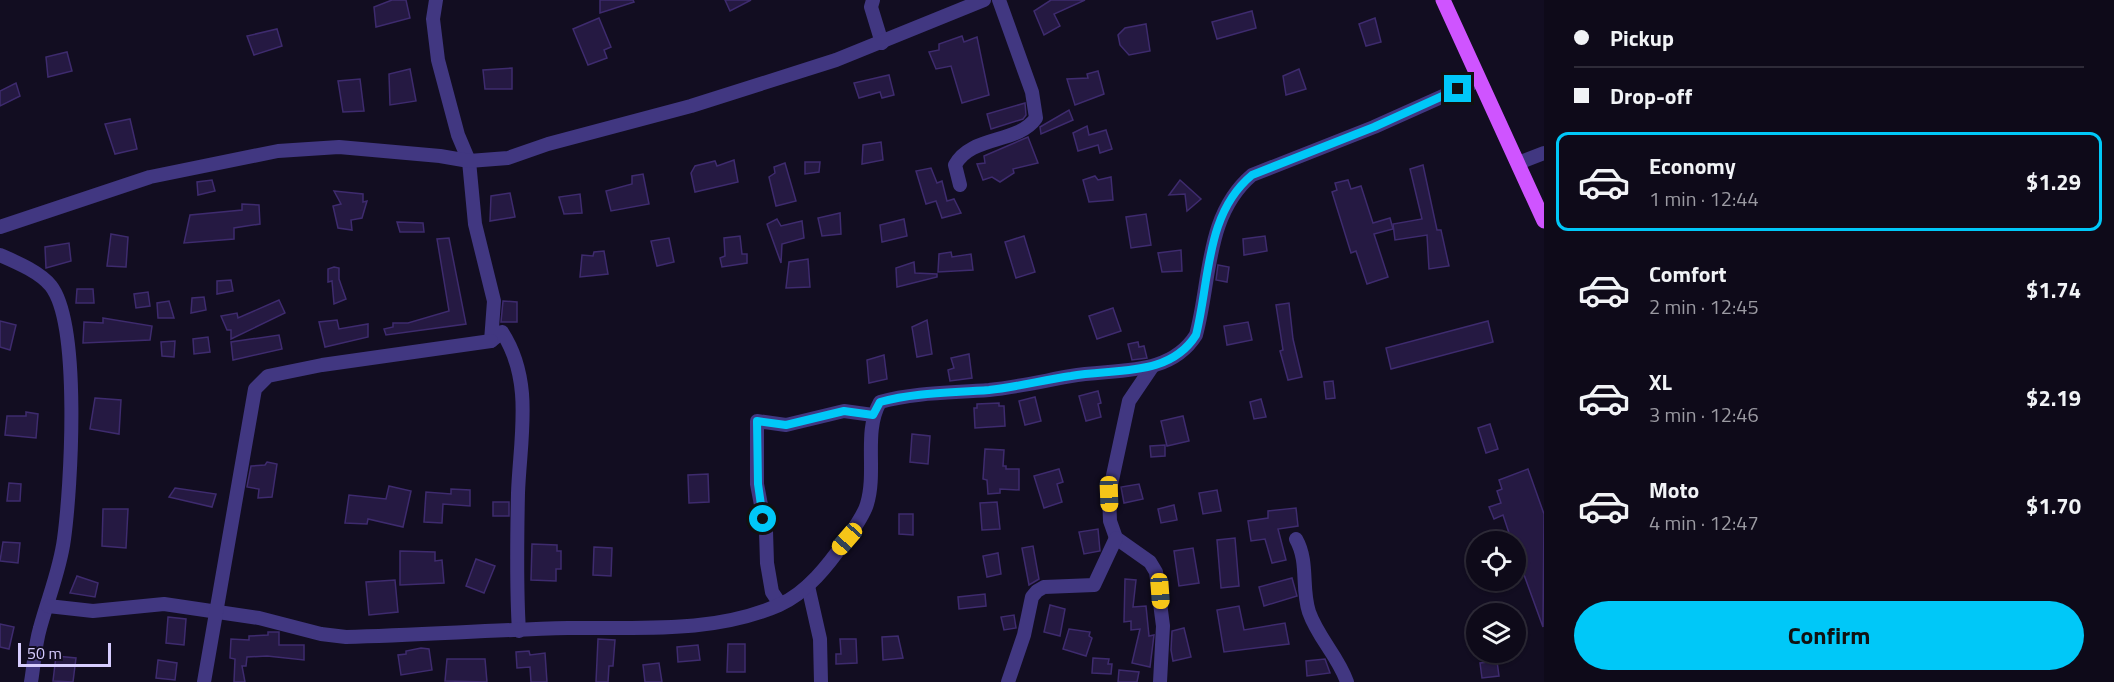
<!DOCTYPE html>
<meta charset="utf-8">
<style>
body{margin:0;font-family:"Titillium Web",sans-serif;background:#1c1826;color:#f1f3f6;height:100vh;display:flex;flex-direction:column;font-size:22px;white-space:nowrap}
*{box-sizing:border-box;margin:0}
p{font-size:20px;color:#9b9aa2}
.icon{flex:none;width:33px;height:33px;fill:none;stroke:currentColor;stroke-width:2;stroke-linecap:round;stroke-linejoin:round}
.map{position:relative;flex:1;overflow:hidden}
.side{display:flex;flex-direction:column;background:#0e0a19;width:570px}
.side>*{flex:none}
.top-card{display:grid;align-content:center;height:132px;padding:0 30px;background:#0e0a19}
.tools{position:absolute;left:1466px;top:531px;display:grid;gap:12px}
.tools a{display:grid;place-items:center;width:60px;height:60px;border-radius:50%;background:#0e0a19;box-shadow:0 2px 4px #0004,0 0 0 2px #2e2b38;font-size:30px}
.scale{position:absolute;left:18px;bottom:15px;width:93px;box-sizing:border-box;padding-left:6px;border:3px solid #d7cdff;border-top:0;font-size:16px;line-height:21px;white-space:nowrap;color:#d7cdff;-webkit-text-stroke:4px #120d21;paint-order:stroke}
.end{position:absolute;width:27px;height:27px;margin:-14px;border:8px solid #00c8f8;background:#111;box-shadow:0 0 0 3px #111}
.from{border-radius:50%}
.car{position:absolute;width:18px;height:36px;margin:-18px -9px;border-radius:8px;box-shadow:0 0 4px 2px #0007;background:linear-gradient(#f5c518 24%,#345 0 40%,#f5c518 0 76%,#345 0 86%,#f5c518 0)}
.top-card b{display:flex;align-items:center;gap:21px;height:57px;font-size:22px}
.top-card b+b{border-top:2px solid #2e2b38}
.top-card i{width:15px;height:15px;background:#f1f3f6}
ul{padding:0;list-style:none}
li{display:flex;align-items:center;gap:18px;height:99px;margin:0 12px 9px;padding:0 18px;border:3px solid transparent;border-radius:12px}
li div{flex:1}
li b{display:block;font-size:22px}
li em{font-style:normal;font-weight:700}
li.active{border-color:#00c8f8}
li>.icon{width:54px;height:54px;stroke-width:1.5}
.action{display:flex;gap:12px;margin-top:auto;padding:12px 30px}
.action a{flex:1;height:69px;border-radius:36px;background:#00c8f8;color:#111;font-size:24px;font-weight:700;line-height:69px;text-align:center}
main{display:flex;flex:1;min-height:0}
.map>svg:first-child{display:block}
.building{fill:#251942;stroke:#3e2b6e;stroke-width:1.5}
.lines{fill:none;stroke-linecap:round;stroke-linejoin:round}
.street{stroke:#413781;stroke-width:14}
.primary{stroke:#cf54ff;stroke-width:15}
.route{stroke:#00c8f8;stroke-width:8}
</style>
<main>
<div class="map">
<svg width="1544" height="682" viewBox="0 0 1544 682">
<rect width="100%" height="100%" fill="#120d21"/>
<!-- building -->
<g class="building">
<polygon points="392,0 406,0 410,18 376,27 374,7"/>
<polygon points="600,0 633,0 634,2 600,13"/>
<polygon points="725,0 751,0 730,11"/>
<polygon points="1051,0 1085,0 1054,14 1060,26 1044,35 1034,11"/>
<polygon points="1252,11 1256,28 1217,39 1212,22"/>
<polygon points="599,18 611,47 604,50 607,58 588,65 573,29"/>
<polygon points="1375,18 1381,42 1366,46 1359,24"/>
<polygon points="1146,24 1150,51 1129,55 1120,45 1118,35 1125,28"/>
<polygon points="277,29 282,46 254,55 247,36"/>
<polygon points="962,36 964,42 977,37 989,95 962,103 951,66 936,69 929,52 939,50 939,44"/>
<polygon points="67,52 72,71 48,77 46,57"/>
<polygon points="512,68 512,89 485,89 483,70"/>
<polygon points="410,69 416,101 390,105 389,74"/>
<polygon points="1299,69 1306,89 1286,95 1283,76"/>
<polygon points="1098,71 1104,94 1075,105 1067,79 1088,78 1087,74"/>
<polygon points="889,75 894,95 882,98 880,92 859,98 854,83"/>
<polygon points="360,79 364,111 343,112 338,81"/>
<polygon points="16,83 20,96 0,106 0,91"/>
<polygon points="1025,103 1026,115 1023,119 991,129 987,114"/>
<polygon points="1069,110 1073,120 1041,134 1040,127"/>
<polygon points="130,119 137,149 115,154 105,124"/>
<polygon points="1087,126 1089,135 1106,130 1112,149 1100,153 1098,145 1078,151 1073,133"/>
<polygon points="1028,137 1038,163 1013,169 1014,173 1000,182 992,177 983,180 977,164 985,163 984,156"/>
<polygon points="881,142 883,160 862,164 863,145"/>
<polygon points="734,160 738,182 695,192 691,173 695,166 715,161 717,166"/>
<polygon points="805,162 820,162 819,172 805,174"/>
<polygon points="785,163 796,201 776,206 769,177 775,173 774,167"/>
<polygon points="1423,165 1437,230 1441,230 1449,266 1429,269 1427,235 1395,240 1393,224 1422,219 1410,169"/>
<polygon points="931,168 937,183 942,181 947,201 954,199 961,213 942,218 936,201 926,204 916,171"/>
<polygon points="643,174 649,204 611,211 606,191 632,184 632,176"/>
<polygon points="1095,176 1098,180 1111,177 1113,200 1089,202 1083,180"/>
<polygon points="212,180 215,191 198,195 197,182"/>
<polygon points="1180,180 1201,199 1187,211 1185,194 1169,195"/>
<polygon points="1348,180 1351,189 1361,186 1373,223 1390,218 1393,229 1374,234 1388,277 1367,284 1356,251 1351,253 1332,192 1337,190 1335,183"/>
<polygon points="334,191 363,194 363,202 367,201 362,218 351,220 352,230 338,228 333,206 341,204"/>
<polygon points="510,193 515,217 490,221 491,196"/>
<polygon points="580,194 582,213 564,214 559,197"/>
<polygon points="242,204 259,205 260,224 234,228 234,239 184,243 190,215 242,210"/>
<polygon points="840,213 841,234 822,236 818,218"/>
<polygon points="1146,214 1151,245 1131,248 1126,217"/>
<polygon points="777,219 781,226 802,221 804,238 782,244 781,263 767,224"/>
<polygon points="904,219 907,236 882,242 880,225"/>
<polygon points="397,222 423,223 424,232 400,232"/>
<polygon points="111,234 128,237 126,267 107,266"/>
<polygon points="740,236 742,254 747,254 747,263 722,267 720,258 725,256 724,238"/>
<polygon points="1024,236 1035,272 1016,278 1005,242"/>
<polygon points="1265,236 1267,251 1244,255 1243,239"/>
<polygon points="449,238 466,324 386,335 384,329 393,327 393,323 408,323 449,311 437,239"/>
<polygon points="669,238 674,262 657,266 651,241"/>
<polygon points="69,243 71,261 46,268 45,247"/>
<polygon points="1181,250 1182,271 1162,272 1158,253"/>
<polygon points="604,251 608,274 580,277 582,255 593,256 594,252"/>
<polygon points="951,252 952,257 971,254 973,270 938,272 939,254"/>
<polygon points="808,259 810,287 786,288 789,262"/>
<polygon points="914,262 915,273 937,274 937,277 897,287 896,268"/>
<polygon points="1218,265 1229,267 1227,282 1216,280"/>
<polygon points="334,267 339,268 339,279 346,299 334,304 332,281 328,282 328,269"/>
<polygon points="231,280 233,291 217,294 217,281"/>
<polygon points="77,289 93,289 94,303 76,303"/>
<polygon points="148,292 150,306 136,308 134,294"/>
<polygon points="204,297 206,310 191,313 192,298"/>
<polygon points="279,300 285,313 231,339 231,330 227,330 221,316 237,313 238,318"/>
<polygon points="169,301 174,318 158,318 157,303"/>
<polygon points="503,301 517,302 517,322 501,322"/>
<polygon points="1289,303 1293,339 1302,377 1288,380 1280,351 1283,350 1276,305"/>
<polygon points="1113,308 1121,331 1097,339 1089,316"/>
<polygon points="103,318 152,326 150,340 83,343 84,322 103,323"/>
<polygon points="337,320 339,329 368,324 368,337 325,347 319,322"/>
<polygon points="927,320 932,354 917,357 912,327"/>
<polygon points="0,321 16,325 10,350 0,347"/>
<polygon points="1488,321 1493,342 1391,369 1386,348"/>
<polygon points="1248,322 1252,340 1227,345 1224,326"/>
<polygon points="279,335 282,349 233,360 231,342"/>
<polygon points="208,337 210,352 194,354 193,339"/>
<polygon points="175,341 174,357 162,356 161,342"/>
<polygon points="1138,342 1139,347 1144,346 1147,358 1132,360 1128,344"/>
<polygon points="969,354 972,378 950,381 948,370 954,368 951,358"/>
<polygon points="884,355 887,379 869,383 867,360"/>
<polygon points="1333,381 1335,398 1326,399 1324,382"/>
<polygon points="1098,391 1101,403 1098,404 1101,417 1086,421 1079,396"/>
<polygon points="1035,397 1041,421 1025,425 1019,401"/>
<polygon points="95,398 121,400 119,434 90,429"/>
<polygon points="1261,399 1266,417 1254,419 1250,402"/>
<polygon points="999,403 999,406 1004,406 1005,426 975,428 974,408 977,408 977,404"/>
<polygon points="26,412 38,414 36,438 5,435 7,416 26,416"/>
<polygon points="1183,416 1189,441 1167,446 1161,421"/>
<polygon points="1490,424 1498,449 1486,453 1478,428"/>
<polygon points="912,434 930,436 928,464 910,462"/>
<polygon points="1165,445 1165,456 1151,457 1150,446"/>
<polygon points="985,449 1004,450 1003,466 1006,466 1006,469 1019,469 1019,490 1000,489 1000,493 988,494 987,480 983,479"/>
<polygon points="267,462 277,464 272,497 258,498 259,489 247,487 251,466 265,465"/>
<polygon points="1059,469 1063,482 1057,484 1062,502 1044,508 1034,476"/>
<polygon points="1528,469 1544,514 1543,627 1515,550 1515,542 1512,542 1503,515 1494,519 1489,507 1501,503 1497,491 1502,489 1499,480"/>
<polygon points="708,474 709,502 689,503 688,475"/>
<polygon points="9,483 21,484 20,501 7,501"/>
<polygon points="1139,484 1143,499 1124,503 1121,487"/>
<polygon points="389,486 411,491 403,527 368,519 367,524 345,523 349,495 386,499"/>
<polygon points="175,488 216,494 212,507 169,497"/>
<polygon points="451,489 470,490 470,506 443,504 442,523 424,522 426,492 451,494"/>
<polygon points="1217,490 1221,511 1203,514 1199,493"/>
<rect x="493" y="502" width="16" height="14"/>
<polygon points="997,502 1000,529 982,530 980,503"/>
<polygon points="1174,505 1177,520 1161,523 1158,509"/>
<polygon points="1296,508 1298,526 1278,529 1286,560 1272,563 1265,539 1251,541 1248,521 1268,518 1268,511"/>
<polygon points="103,509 128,509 126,548 102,546"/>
<polygon points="899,514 913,514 913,535 899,534"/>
<polygon points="1098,529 1100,551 1084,554 1079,532"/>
<polygon points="1235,538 1239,586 1221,588 1217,540"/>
<polygon points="3,542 20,543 18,563 0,561"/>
<polygon points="532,544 557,545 557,551 561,551 561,569 556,569 556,581 531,580"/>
<polygon points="1033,546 1039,579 1029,585 1022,548"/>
<polygon points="594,547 612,548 611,576 593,575"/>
<polygon points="1193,548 1199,583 1179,586 1174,551"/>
<polygon points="400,551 435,552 435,561 442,560 444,583 400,585"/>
<polygon points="998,553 1001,574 987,577 983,556"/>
<polygon points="476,559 495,566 484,593 466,586"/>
<polygon points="77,576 98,583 95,597 70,593"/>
<polygon points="1292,578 1297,596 1264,606 1259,587"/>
<polygon points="1125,579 1136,580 1133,607 1146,606 1149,636 1154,635 1150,667 1132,663 1140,629 1131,630 1131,621 1124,622"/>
<polygon points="395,580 398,612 369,615 366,582"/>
<polygon points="985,594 986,606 959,609 958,597"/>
<polygon points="1050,605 1065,609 1060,636 1044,632"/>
<polygon points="1239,606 1244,630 1285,623 1289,644 1224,652 1217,610"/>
<polygon points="1014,615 1016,628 1004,630 1001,617"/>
<polygon points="168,617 186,619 184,645 166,643"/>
<polygon points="0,624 14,627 9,649 0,647"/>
<polygon points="1184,628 1191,657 1173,661 1171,650 1172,631"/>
<polygon points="1069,629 1090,632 1089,636 1092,638 1086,656 1063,649"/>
<polygon points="268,632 279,632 279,645 304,645 304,660 267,656 247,657 246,666 242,666 245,682 234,682 235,659 230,658 231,639 249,640 249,636 268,635"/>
<polygon points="898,636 903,658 883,660 882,637"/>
<polygon points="598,639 615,640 613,666 609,666 608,682 596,682"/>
<polygon points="840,639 856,639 857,663 836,664 836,654 841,654"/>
<polygon points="728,644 745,644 745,672 727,672"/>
<polygon points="698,645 700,660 678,662 677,647"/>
<polygon points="421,648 429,649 432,670 401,675 398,655 406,654 406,651"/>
<polygon points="529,651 530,655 545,653 547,682 531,682 530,667 517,668 516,652"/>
<polygon points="56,656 76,658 73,682 53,681"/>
<polygon points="1093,658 1109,659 1108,664 1112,664 1111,674 1092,673"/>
<polygon points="447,659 485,659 487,682 445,681"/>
<polygon points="1325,659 1330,673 1307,676 1306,661"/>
<polygon points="158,660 177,663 175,680 156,678"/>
<polygon points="1497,661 1499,676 1482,678 1480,663"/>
<polygon points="659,663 662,682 645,682 643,665"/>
<polygon points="1119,670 1139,672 1137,682 1118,682"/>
</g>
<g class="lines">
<!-- street -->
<g class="street">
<path d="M436,0L433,19L438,60L458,135L469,161L475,224L494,301L491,341L502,332C534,381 520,438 518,493C517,540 516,585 519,631"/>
<polyline points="873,0 871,7 882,43"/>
<polyline points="1518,163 1544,153"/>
<path d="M960,185L955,165C971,135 1018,144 1036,118L1032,92L999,0"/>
<polyline points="0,227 150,177 278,151 339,147 440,156 469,161 508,158 548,144 691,106 836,60 984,0"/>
<path d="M0,255C16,262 40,272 51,286C81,325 71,488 64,539C60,570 48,598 40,628C35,645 34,664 31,682"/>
<polyline points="1152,367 1129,401 1109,494 1110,521 1116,538 1150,562 1156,572 1163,626 1160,682"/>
<path d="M1296,539C1309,562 1301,588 1309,612C1318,638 1338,656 1347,682"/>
<polyline points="808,586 820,639 821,682"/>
<polyline points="780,604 772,592 767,563 766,531 757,484 757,421 786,425 844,411 873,415"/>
<path d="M48,606L93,611L164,604L259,618L321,634L346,637C420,635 494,630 568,628C638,627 713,634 779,605C807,593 829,564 846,540C853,530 864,515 867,504C877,471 863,432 880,402C916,392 952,393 989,390C1017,387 1043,381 1071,376C1114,368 1169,378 1196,335C1211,280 1205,215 1252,175L1374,127L1479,80"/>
<polyline points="204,682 255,389 268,376 322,365 491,341"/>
<polyline points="1008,682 1024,635 1032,597 1037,591 1044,587 1094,585 1116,538"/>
</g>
<!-- primary -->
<polyline class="primary" points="1443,0 1544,221"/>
</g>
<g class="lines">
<!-- route -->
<path class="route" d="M763,519L758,484L757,421L786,425L844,411L873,415L880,402C916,392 952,393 989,390C1017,387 1043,380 1071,376C1114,368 1169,378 1196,335C1210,280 1205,214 1252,175L1374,127L1458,89"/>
</g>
</svg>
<div class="tools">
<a><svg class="icon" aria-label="locate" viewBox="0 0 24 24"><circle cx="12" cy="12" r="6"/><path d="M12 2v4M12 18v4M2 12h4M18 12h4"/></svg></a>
<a><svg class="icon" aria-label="layers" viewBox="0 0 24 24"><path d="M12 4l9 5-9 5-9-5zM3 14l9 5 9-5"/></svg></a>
</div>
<div class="scale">50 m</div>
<i class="end from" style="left:763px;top:519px"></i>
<i class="end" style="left:1458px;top:89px"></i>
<i class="car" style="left:1109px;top:494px;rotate:178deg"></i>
<i class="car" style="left:847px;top:539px;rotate:221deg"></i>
<i class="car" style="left:1160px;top:591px;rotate:176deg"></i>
</div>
<section class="side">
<div class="top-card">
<b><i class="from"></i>Pickup</b>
<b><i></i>Drop-off</b>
</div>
<ul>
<li class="active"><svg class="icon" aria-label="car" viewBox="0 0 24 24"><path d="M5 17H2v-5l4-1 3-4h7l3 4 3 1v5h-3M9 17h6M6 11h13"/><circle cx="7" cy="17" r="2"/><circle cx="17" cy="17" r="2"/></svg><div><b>Economy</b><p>1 min · 12:44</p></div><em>$1.29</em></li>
<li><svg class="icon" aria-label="car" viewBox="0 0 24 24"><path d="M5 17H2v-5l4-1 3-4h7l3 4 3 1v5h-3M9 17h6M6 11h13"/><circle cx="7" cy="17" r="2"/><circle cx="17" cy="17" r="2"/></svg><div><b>Comfort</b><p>2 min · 12:45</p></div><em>$1.74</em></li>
<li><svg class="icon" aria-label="car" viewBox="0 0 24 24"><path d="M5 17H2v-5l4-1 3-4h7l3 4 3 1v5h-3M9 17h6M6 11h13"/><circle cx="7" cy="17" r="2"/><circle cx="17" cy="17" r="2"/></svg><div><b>XL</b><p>3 min · 12:46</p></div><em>$2.19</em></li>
<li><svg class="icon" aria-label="car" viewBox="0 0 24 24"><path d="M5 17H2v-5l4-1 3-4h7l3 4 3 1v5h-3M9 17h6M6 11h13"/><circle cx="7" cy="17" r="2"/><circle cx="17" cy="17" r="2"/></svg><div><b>Moto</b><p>4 min · 12:47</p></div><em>$1.70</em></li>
</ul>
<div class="action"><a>Confirm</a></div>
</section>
</main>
